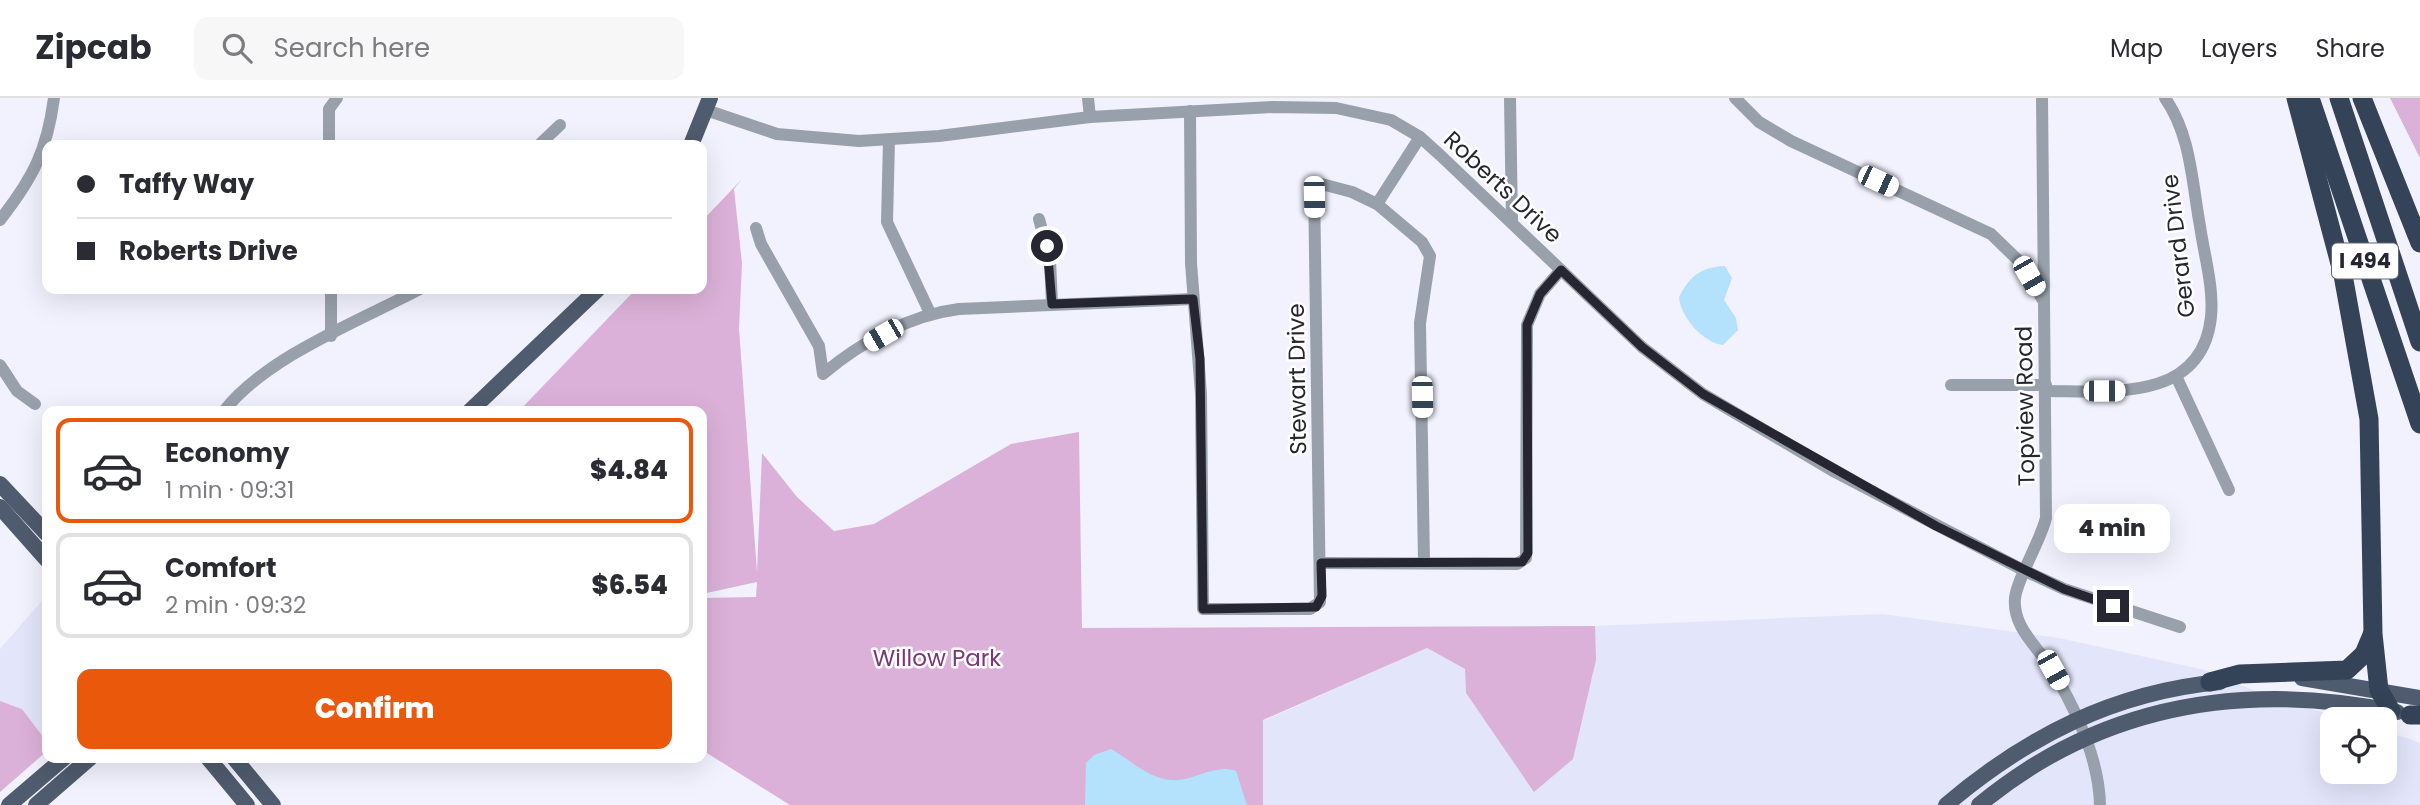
<!DOCTYPE html>
<meta charset="utf-8">
<style>
body{margin:0;font-family:Poppins,sans-serif;background:#f7f7f7;color:#2b2b33;height:100vh;display:flex;flex-direction:column;font-size:26px;white-space:nowrap}
*{box-sizing:border-box;margin:0}
p{font-size:23px;color:#7c7c81}
.icon{flex:none;width:38px;height:38px;fill:none;stroke:currentColor;stroke-width:2;stroke-linecap:round;stroke-linejoin:round}
.map{position:relative;flex:1;overflow:hidden}
.panel{position:absolute;left:42px;top:308px;width:665px;height:357px;display:flex;flex-direction:column;background:#fff;border-radius:14px;box-shadow:0 7px 28px #0002}
.panel>*{flex:none}
.hud{position:absolute;left:42px;top:42px;width:665px;height:154px;border-radius:14px;box-shadow:0 7px 28px #0002;display:grid;align-content:center;height:154px;padding:0 35px;background:#fff}
.controls{position:absolute;left:2320px;top:609px;display:grid;gap:14px}
.controls a{display:grid;place-items:center;width:77px;height:77px;border-radius:14px;background:#fff;box-shadow:0 7px 28px #0002;font-size:35px}
.end{position:absolute;width:32px;height:32px;margin:-16px;border:9px solid #252631;background:#fff;box-shadow:0 0 0 4px #fff}
.from{border-radius:50%}
.bubble{position:absolute;height:49px;border-radius:14px;background:#fff;box-shadow:0 7px 28px #0002;font-size:23px;font-weight:800;line-height:49px;text-align:center}
.car{position:absolute;width:21px;height:42px;margin:-21px -10px;border-radius:9px;box-shadow:0 0 5px 2px #0007;background:linear-gradient(#fff 24%,#345 0 40%,#fff 0 76%,#345 0 86%,#fff 0)}
.hud b{display:flex;align-items:center;gap:24px;height:66px;font-size:26px}
.hud b+b{border-top:2px solid #e1e1e2}
.hud i{width:18px;height:18px;background:#2b2b33}
ul{padding:12px 0 0;list-style:none}
li{display:flex;align-items:center;gap:21px;height:105px;margin:0 14px 10px;padding:0 21px;border:4px solid #e1e1e2;border-radius:14px}
li div{flex:1}
li b{display:block;font-size:26px}
li em{font-style:normal;font-weight:800}
li.active{border-color:#ea580c}
li>.icon{width:63px;height:63px;stroke-width:1.5}
.cta{display:flex;gap:14px;margin-top:auto;padding:14px 35px}
.cta a{flex:1;height:80px;border-radius:14px;background:#ea580c;color:#fff;font-size:28px;font-weight:800;line-height:80px;text-align:center}
header{display:flex;align-items:center;gap:42px;box-sizing:border-box;height:98px;padding:0 35px;background:#fff;border-bottom:2px solid #e1e1e2}
header strong{font-size:33px}
nav{display:flex;gap:38px;margin-inline-start:auto;font-size:24px}
.search{width:490px;height:63px;background:#f7f7f7;display:flex;align-items:center;gap:18px;box-sizing:border-box;padding:0 24px;border-radius:14px;color:#7c7c81;font-size:26px}
.map>svg:first-child{display:block}
.built{fill:#e3e5fb}
.green{fill:#dcb1d9}
.water{fill:#b4e1fc}
.lines{fill:none;stroke-linecap:round;stroke-linejoin:round}
.minor{stroke:#98a0ab;stroke-width:12}
.major{stroke:#4f5b6e;stroke-width:16}
.highway{stroke:#354358;stroke-width:19}
.route{stroke:#252631;stroke-width:9}
.labels{text-anchor:middle;stroke-width:5;stroke-linejoin:round;paint-order:stroke}
.shield{fill:#fff;stroke:#66676f;stroke-width:2}
.shield-label{font-size:21px;font-weight:bold;fill:#252631}
.street-label{font-size:23px;fill:#252631;stroke:#fff}
.park-label{font-size:23px;fill:#7a3678;stroke:#fff}
</style>
<header>
<strong>Zipcab</strong>
<div class="search"><svg class="icon" aria-label="search" viewBox="0 0 24 24"><circle cx="10" cy="10" r="6"/><path d="M15 15l6 6"/></svg>Search here</div>
<nav><a>Map</a><a>Layers</a><a>Share</a></nav>
</header>
<div class="map">
<svg width="2420" height="707" viewBox="0 0 2420 707">
<rect width="100%" height="100%" fill="#f1f2fe"/>
<!-- built -->
<g class="built">
<polygon points="47,497 47,644 22,611 0,603 0,551"/>
<polygon points="1882,516 2059,540 2205,572 2265,597 2345,621 2333,621 2333,674 2385,674 2385,634 2410,641 2420,645 2420,707 1263,707 1263,623 1427,550 1465,571 1466,595 1535,693 1593,578 1595,528"/>
</g>
<!-- green -->
<g class="green">
<polygon points="2390,0 2420,0 2420,60"/>
<polygon points="742,81 734,91 742,165 739,231 757,474 762,355 797,399 834,433 874,426 1011,346 1079,334 1082,530 1595,528 1596,562 1573,661 1534,694 1466,595 1465,571 1427,550 1263,622 1263,707 790,707 702,652 702,500 756,499 757,484 702,496 702,313 519,313 636,191 702,191 702,123"/>
<polygon points="0,603 22,611 47,644 47,653 0,694"/>
</g>
<!-- water -->
<g class="water">
<path d="M1725,168L1732,180L1724,202L1736,220L1738,232L1723,247C1703,245 1680,218 1679,199C1690,178 1701,169 1725,168Z"/>
<path d="M1111,651C1131,662 1147,680 1171,682C1194,684 1214,665 1236,673L1247,707H1085L1086,665L1094,657Z"/>
</g>
<g class="lines">
<!-- minor -->
<g class="minor">
<polyline points="1088,0 1090,19"/>
<polyline points="1510,0 1512,124"/>
<path d="M1735,0L1759,24L1791,43L1991,136L2020,164L2044,204L2046,420C2040,444 2017,481 2015,500C2012,531 2041,551 2054,575C2077,614 2099,661 2100,707"/>
<polyline points="2042,0 2044,203"/>
<polyline points="706,12 777,36 859,43 939,38 1090,19 1273,9 1336,10 1391,22 1420,39 1440,57 1642,249 1703,296 1835,374 2025,473 2064,491 2180,529"/>
<polyline points="1190,13 1191,165 1201,296 1203,511 1310,511 1320,504 1314,84 1352,94 1377,106 1422,144 1430,158 1420,225 1424,464"/>
<polyline points="889,42 887,124 930,215"/>
<polyline points="329,47 329,11 337,0"/>
<polyline points="539,47 560,27"/>
<polyline points="1377,106 1420,39"/>
<polyline points="1039,121 1050,162 1052,206"/>
<path d="M0,122C33,80 47,53 54,0"/>
<path d="M756,130L761,146L819,248L823,276C861,244 910,217 959,211L1193,201"/>
<polyline points="331,191 331,238"/>
<polyline points="0,267 17,293 35,306"/>
<polyline points="2176,278 2229,392"/>
<polyline points="1951,287 2046,287"/>
<path d="M2046,293C2108,293 2202,305 2211,219C2214,189 2204,157 2200,128C2192,85 2191,37 2165,0"/>
<path d="M224,313C266,259 359,223 420,191"/>
<polyline points="1321,465 1517,466 1526,460 1527,227 1540,196 1561,172"/>
</g>
<!-- major -->
<g class="major">
<polyline points="691,47 710,0"/>
<polyline points="470,313 598,191"/>
<polyline points="0,386 47,436"/>
<polyline points="0,409 47,462"/>
<polyline points="2302,580 2420,600"/>
<polyline points="208,660 247,707"/>
<polyline points="234,660 273,707"/>
<polyline points="9,707 64,660"/>
<polyline points="36,707 90,660"/>
<path d="M1946,707C2026,639 2114,594 2220,584"/>
<path d="M1979,707C2101,606 2244,583 2397,614"/>
</g>
<!-- highway -->
<g class="highway">
<polyline points="2296,0 2343,177 2369,321 2373,536 2379,592 2391,613"/>
<polyline points="2310,0 2420,326"/>
<polyline points="2339,0 2420,244"/>
<polyline points="2362,0 2420,145"/>
<polyline points="2210,584 2240,576 2347,572 2364,556 2372,537"/>
<polyline points="2410,617 2420,617"/>
</g>
</g>
<g class="lines">
<!-- route -->
<polyline class="route" points="1047,148 1052,206 1193,201 1200,261 1203,511 1316,509 1322,498 1321,465 1522,464 1528,455 1527,227 1540,196 1561,172 1642,249 1703,296 1936,428 2064,491 2113,508"/>
</g>
<g class="labels">
<!-- shield labels -->
<rect class="shield" x="2332" y="145.5" width="66" height="35" rx="5"/>
<g class="shield-label">
<text x="2365" y="170">I 494</text>
</g>
<!-- street labels -->
<g class="street-label">
<text transform="translate(1503 89) rotate(43)" y="8">Roberts Drive</text>
<text transform="translate(2178 148) rotate(-97)" y="8">Gerard Drive</text>
<text transform="translate(1297 281) rotate(-91)" y="8">Stewart Drive</text>
<text transform="translate(2025 308) rotate(-91)" y="8">Topview Road</text>
</g>
<!-- park labels -->
<g class="park-label">
<text x="937" y="568">Willow Park</text>
</g>
</g>
</svg>
<div class="controls">
<a><svg class="icon" aria-label="locate" viewBox="0 0 24 24"><circle cx="12" cy="12" r="6"/><path d="M12 2v4M12 18v4M2 12h4M18 12h4"/></svg></a>
</div>
<i class="end from" style="left:1047px;top:148px"></i>
<i class="end" style="left:2113px;top:508px"></i>
<div class="bubble" style="left:2054px;top:406px;width:116px">4 min</div>
<i class="car" style="left:1878px;top:83px;rotate:115deg"></i>
<i class="car" style="left:1314px;top:99px;rotate:179deg"></i>
<i class="car" style="left:2029px;top:178px;rotate:150deg"></i>
<i class="car" style="left:883px;top:237px;rotate:240deg"></i>
<i class="car" style="left:2104px;top:293px;rotate:90deg"></i>
<i class="car" style="left:1422px;top:299px;rotate:179deg"></i>
<i class="car" style="left:2053px;top:572px;rotate:151deg"></i>
<div class="hud">
<b><i class="from"></i>Taffy Way</b>
<b><i></i>Roberts Drive</b>
</div>
<section class="panel">
<ul>
<li class="active"><svg class="icon" aria-label="car" viewBox="0 0 24 24"><path d="M5 17H2v-5l4-1 3-4h7l3 4 3 1v5h-3M9 17h6M6 11h13"/><circle cx="7" cy="17" r="2"/><circle cx="17" cy="17" r="2"/></svg><div><b>Economy</b><p>1 min · 09:31</p></div><em>$4.84</em></li>
<li><svg class="icon" aria-label="car" viewBox="0 0 24 24"><path d="M5 17H2v-5l4-1 3-4h7l3 4 3 1v5h-3M9 17h6M6 11h13"/><circle cx="7" cy="17" r="2"/><circle cx="17" cy="17" r="2"/></svg><div><b>Comfort</b><p>2 min · 09:32</p></div><em>$6.54</em></li>
</ul>
<div class="cta"><a>Confirm</a></div>
</section>
</div>
